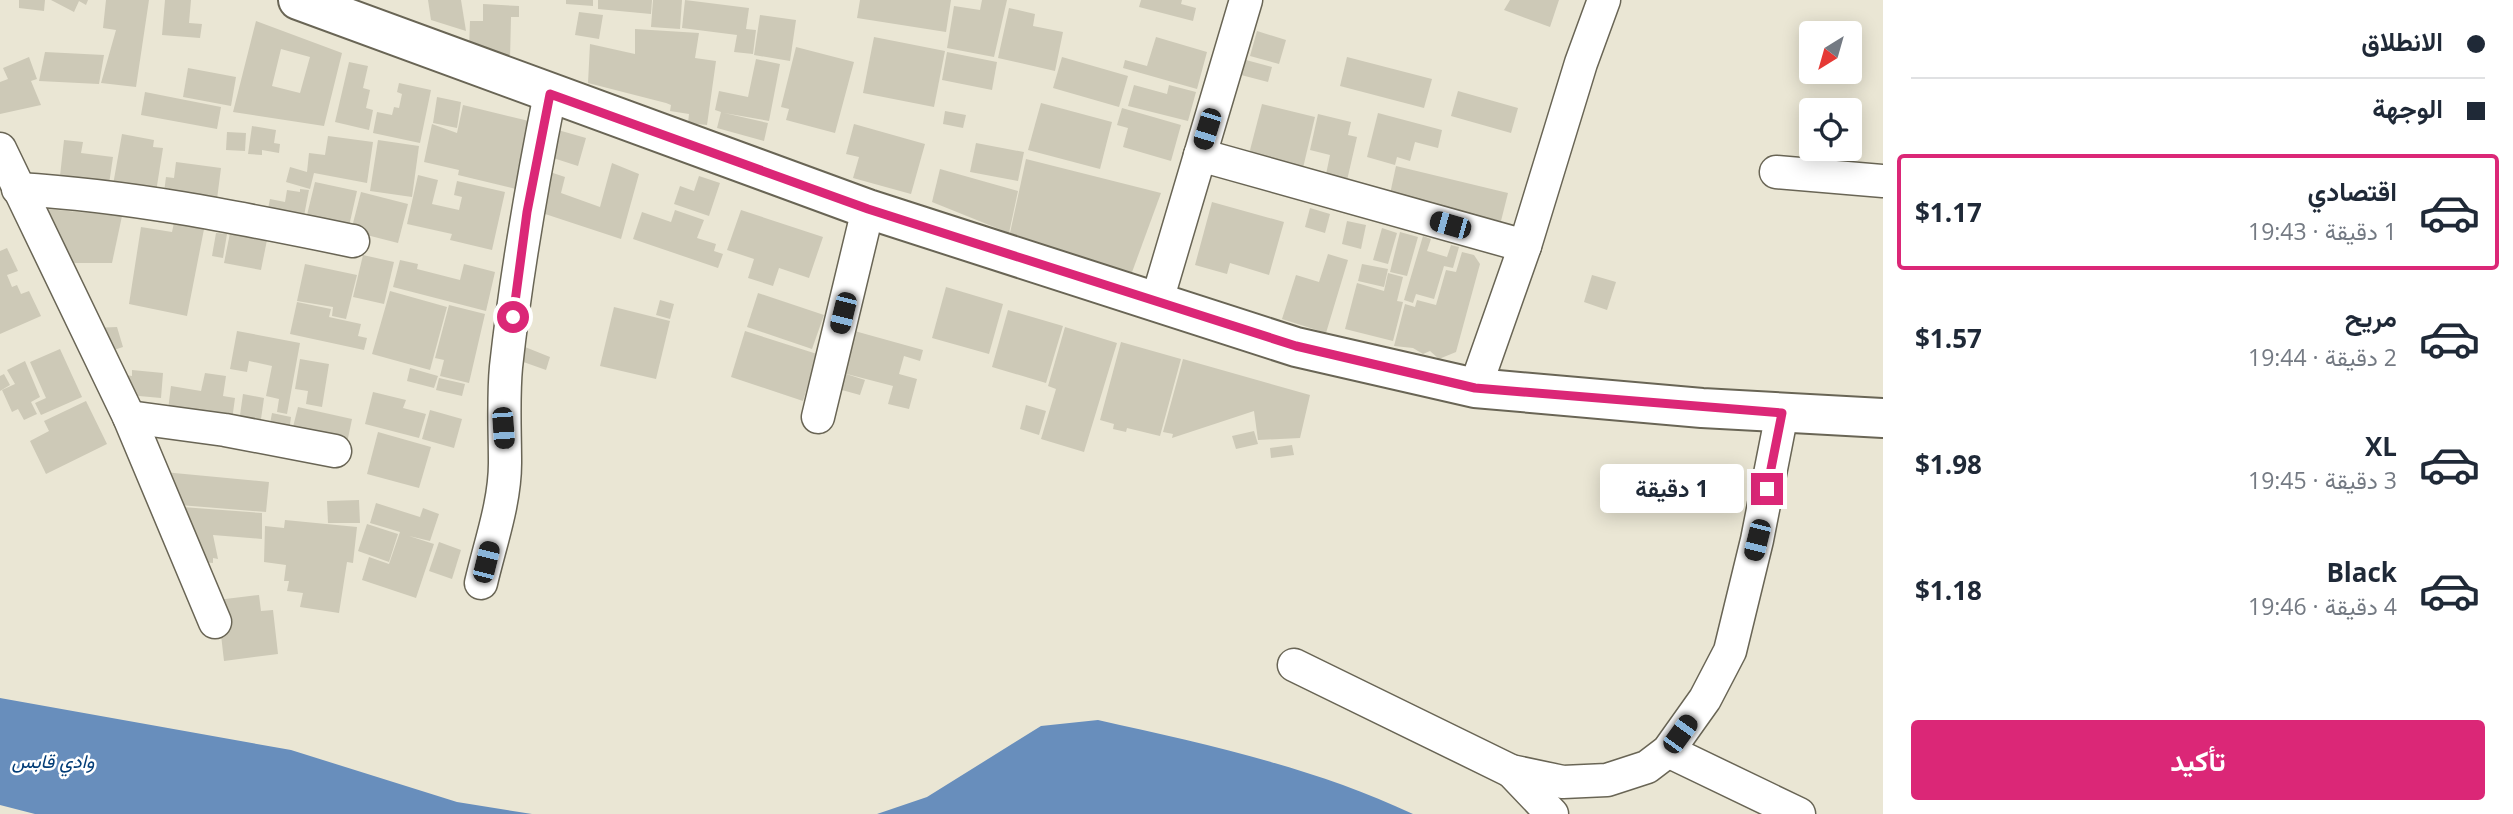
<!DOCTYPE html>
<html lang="ar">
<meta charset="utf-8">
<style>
body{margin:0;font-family:"Open Sans",Vazirmatn,sans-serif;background:#f2f2f3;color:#1f2937;direction:rtl;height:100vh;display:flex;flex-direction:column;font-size:26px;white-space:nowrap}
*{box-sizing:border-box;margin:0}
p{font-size:23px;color:#747a83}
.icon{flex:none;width:38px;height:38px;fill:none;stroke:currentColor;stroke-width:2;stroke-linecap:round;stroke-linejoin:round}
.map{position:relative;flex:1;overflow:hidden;direction:ltr}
.sheet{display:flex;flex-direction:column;background:#fff;width:630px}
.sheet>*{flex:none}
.top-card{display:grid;align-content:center;height:154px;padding:0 28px;background:#fff}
.needle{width:46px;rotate:217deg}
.tools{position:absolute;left:1799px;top:21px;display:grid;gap:14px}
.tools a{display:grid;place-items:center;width:63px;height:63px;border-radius:7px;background:#fff;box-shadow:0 4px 18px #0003;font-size:35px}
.end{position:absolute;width:32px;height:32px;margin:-16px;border:9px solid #db2777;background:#fff;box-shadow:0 0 0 4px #fff}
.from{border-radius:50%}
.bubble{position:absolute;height:49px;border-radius:7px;background:#fff;box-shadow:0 4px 18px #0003;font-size:23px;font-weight:700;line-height:49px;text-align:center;direction:rtl}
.car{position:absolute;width:21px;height:42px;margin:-21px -10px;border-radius:9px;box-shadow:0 0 5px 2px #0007;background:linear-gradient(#222 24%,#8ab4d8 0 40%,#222 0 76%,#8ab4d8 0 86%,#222 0)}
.top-card b{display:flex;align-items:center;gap:24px;height:66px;font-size:26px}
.top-card b+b{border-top:2px solid #e0e1e3}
.top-card i{width:18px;height:18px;background:#1f2937}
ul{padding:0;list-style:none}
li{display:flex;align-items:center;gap:21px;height:116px;margin:0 14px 10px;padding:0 14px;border:4px solid transparent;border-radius:7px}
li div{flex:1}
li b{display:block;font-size:26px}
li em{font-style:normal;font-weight:700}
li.active{border-color:#db2777}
li>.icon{width:63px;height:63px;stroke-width:1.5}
.cta{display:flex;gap:14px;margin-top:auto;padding:14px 28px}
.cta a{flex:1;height:80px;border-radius:7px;background:#db2777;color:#fff;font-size:28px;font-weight:700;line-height:80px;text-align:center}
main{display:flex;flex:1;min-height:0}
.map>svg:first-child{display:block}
.water{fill:#688ebc}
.building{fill:#cdc9b7;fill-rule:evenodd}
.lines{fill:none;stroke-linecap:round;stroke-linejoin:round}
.minor-casing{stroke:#696555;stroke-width:35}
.tertiary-casing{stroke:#696555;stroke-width:42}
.minor{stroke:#fff;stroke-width:32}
.tertiary{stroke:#fff;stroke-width:38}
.route{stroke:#db2777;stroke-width:9}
.labels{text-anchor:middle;stroke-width:5;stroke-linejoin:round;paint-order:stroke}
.water-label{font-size:19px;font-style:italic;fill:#033d77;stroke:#fff}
</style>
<main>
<section class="sheet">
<div class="top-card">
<b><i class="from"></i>الانطلاق</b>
<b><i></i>الوجهة</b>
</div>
<ul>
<li class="active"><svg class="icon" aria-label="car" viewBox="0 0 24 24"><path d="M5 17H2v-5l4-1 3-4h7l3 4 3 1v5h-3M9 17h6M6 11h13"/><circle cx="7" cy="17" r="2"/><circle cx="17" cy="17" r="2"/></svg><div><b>اقتصادي</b><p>1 دقيقة · 19:43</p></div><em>$1.17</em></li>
<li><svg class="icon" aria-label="car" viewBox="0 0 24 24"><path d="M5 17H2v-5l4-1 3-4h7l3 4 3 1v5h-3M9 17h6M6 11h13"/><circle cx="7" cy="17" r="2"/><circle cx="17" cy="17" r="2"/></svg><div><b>مريح</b><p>2 دقيقة · 19:44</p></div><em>$1.57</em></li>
<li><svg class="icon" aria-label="car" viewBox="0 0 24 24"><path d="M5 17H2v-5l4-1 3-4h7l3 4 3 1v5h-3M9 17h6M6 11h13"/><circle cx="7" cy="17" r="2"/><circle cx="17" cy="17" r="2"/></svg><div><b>XL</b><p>3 دقيقة · 19:45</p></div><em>$1.98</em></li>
<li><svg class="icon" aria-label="car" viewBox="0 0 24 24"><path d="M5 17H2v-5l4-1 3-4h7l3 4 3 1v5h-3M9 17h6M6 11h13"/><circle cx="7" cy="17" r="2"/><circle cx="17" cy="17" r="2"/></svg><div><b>Black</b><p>4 دقيقة · 19:46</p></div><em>$1.18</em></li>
</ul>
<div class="cta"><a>تأكيد</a></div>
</section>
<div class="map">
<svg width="1883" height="814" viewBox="0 0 1883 814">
<rect width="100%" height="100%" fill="#eae6d4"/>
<!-- water -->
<g class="water">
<polygon points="0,698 291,750 457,802 532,814 35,814 0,805"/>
<path d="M1098,720C1205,744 1313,767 1413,814H877L927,797L1041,726Z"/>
</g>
<!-- building -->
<g class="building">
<polygon points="19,0 45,0 44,11 19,8"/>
<polygon points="51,0 88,0 86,5 79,1 74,12"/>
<polygon points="106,0 149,0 136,87 101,83 116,30 103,28"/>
<polygon points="165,0 191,0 189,23 202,24 200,38 162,35"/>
<polygon points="428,0 461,0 466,31 431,20"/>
<polygon points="566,0 593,0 593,6 566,4"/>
<polygon points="598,0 652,0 651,14 598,9"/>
<polygon points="653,0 682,0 680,29 651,27"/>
<polygon points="685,0 749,8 746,29 756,30 753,54 734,52 737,35 682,28"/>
<polygon points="860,0 951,0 946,32 857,18"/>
<polygon points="982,0 1007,0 994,57 947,48 954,6 980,10"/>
<polygon points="1141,0 1182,0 1181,4 1196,8 1193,21 1139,7"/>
<polygon points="1510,0 1559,0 1550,27 1504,10"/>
<polygon points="483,4 519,6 519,17 511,17 510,59 469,48 470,21 483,21"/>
<polygon points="1009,8 1035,14 1033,26 1063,32 1055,71 998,58"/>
<polygon points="579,12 603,15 599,39 575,35"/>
<polygon points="760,15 796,20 790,61 754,55"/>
<path d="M256,21L342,53L324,126L233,112ZM281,49L310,57L300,93L272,86Z"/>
<polygon points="635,29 699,33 695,58 716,61 707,125 688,123 689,114 670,111 671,105 666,103 588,83 590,44 635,54"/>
<polygon points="1257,31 1286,40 1279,64 1250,56"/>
<polygon points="874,37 945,51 934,107 863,93"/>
<polygon points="1156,37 1207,52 1197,89 1123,68 1125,60 1147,66"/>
<polygon points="796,47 854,62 835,133 786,120 789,109 781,107"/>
<polygon points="45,52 104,55 99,84 39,81"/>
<polygon points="947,52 997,62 992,90 942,80"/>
<polygon points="29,57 37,79 31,81 41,105 0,114 0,82 8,79 3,68"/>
<polygon points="1062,57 1128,76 1119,107 1053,88"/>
<polygon points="1347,57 1432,79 1424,108 1340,86"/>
<polygon points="756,59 780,64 769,121 724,113 768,123 764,141 717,128 721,112 715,110 719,91 748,97"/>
<polygon points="1246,60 1272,67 1268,82 1241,75"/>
<polygon points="349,62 368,66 363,88 370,90 366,108 373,110 369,130 335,122"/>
<polygon points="188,68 236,77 231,106 183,97"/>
<polygon points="399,83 431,90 420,143 373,133 377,112 392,115 394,107 399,108 402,94 397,92"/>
<polygon points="1134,85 1167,94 1169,85 1196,92 1188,121 1128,106"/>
<polygon points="1458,91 1518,108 1511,133 1451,116"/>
<polygon points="145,92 221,107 217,129 141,115"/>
<polygon points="437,97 461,102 457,128 433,123"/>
<polygon points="1041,103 1112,122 1100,169 1028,150"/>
<polygon points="1262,104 1315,117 1303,168 1249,154"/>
<polygon points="463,105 529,121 516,189 458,175 459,170 424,162 432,124 457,133"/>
<polygon points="1122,108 1181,125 1171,161 1123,147 1128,128 1117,125"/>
<polygon points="945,111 966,115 963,128 943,124"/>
<polygon points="1378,113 1442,130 1438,148 1415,142 1410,161 1397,157 1395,165 1367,157"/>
<polygon points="1318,114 1351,122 1348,135 1357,137 1345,189 1324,184 1330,155 1310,150"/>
<polygon points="854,124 925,144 911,194 853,178 859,157 846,154"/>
<polygon points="252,126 276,130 274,143 280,144 279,153 262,150 262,155 248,154"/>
<polygon points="558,130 586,138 578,166 550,157"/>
<polygon points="227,132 246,133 245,151 226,150"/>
<polygon points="122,134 154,140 153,147 163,148 156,192 113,185"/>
<polygon points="328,136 373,142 367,183 314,173 310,189 286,182 290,167 307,172 309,153 325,155"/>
<polygon points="64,140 83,142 81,153 113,157 109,184 60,176"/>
<polygon points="378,140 419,146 412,197 370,191"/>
<polygon points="976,143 1024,152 1018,181 970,172"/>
<polygon points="1026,159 1161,193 1131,275 1010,233"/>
<polygon points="176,162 221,168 216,207 163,200 166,177 174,178"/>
<polygon points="612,163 639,174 621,239 536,211 544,170 565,177 561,193 600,207"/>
<polygon points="1396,166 1508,193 1501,221 1390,194"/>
<polygon points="940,169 1018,191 1009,233 932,202"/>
<polygon points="418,175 438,180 432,204 459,210 462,197 454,195 457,181 505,192 492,250 450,240 452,234 407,224"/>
<polygon points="699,176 720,183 709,216 674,204 680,186 694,191"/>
<polygon points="315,182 357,191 347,235 319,229 322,218 307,215"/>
<polygon points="300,189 309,190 303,221 267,214 270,199 285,202 287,190 300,192"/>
<polygon points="361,192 408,204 398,243 351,231"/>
<polygon points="1212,202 1284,222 1269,275 1230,263 1227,274 1195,265"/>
<polygon points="25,207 122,216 112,263 42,263"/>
<polygon points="1310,208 1330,214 1325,233 1305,227"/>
<polygon points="675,210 704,220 697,238 716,244 714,251 723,254 718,268 633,239 642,212 671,222"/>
<polygon points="741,210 823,237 809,278 779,268 773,286 748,278 754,259 727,250"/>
<polygon points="175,218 205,224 187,316 129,304 141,227 172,232"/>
<polygon points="1347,221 1366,225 1361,249 1342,244"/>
<polygon points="1382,228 1397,233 1388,264 1373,260"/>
<polygon points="1400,232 1418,237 1407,276 1390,272"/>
<polygon points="216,233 227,234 223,258 212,256"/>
<polygon points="230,233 267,240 261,270 224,263"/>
<polygon points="1423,236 1431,239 1427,251 1447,257 1451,245 1459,247 1453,268 1444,266 1434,299 1416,294 1413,303 1404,300"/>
<polygon points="7,248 18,271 7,275 12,287 17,285 21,294 29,291 41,316 0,334 0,251"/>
<polygon points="1462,252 1474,255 1480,264 1456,352 1439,359 1430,351 1423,354 1413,348 1394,346 1405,304 1415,307 1417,300 1436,305 1446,270 1456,272"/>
<polygon points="1328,254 1348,260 1326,333 1282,319 1296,275 1319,282"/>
<polygon points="363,255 394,262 384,304 353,297"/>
<polygon points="400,260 418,264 417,269 460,280 464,264 495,272 486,311 393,287"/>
<polygon points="305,264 357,275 346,319 332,316 333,307 297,301"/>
<polygon points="1362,264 1388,269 1384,287 1358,281"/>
<polygon points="1388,273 1403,277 1397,301 1403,302 1393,341 1345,329 1357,283 1384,291"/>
<polygon points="1592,275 1616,282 1607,310 1584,302"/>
<polygon points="946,287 1003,304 989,354 932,338"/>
<polygon points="390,291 447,307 430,370 372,354"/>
<polygon points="758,293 824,315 812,349 747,327"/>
<polygon points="660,300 674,304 670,319 656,315"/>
<polygon points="297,302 331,309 329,317 361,324 358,336 367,338 364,350 290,334"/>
<polygon points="449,305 485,314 469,383 440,376 444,360 435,358"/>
<polygon points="614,307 670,321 656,379 600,366"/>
<polygon points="1008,310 1063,326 1046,383 992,367"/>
<polygon points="117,327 123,347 105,353 94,328"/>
<polygon points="1065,327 1117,343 1084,452 1041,439 1056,389 1048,386"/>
<polygon points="851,330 923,350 920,361 904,356 899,374 917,379 909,409 888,404 893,386 843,373 865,380 860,395 831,387"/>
<polygon points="237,331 300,343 287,414 277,412 279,399 266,396 272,366 249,361 247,372 230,369"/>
<polygon points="745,331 817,354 803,401 731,377"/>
<polygon points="1121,342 1181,359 1160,436 1127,428 1126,432 1113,429 1114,424 1100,420"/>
<polygon points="520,345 550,357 546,370 515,359"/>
<polygon points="60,349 82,397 41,415 35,403 46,398 30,362"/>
<polygon points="300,359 329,364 322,407 306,404 308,391 295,389"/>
<polygon points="1183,359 1310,395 1300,438 1258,440 1254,411 1172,438 1173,434 1163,432"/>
<polygon points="25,361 40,397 31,402 37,414 24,420 18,409 12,412 2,390 15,384 7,370"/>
<polygon points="410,368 438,376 434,388 407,381"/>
<polygon points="132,370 163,373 161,398 117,394 119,374 132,376"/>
<polygon points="205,373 226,376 223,396 235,398 232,420 168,410 171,386 201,391"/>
<polygon points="4,374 10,385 0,391 0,376"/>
<polygon points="439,378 465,384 462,396 436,390"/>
<polygon points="373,392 406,400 403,408 426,414 419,438 365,424"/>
<polygon points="243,394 264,398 260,426 239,422"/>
<polygon points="86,401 107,444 46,474 30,441 49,431 44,421"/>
<polygon points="1026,405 1046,411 1039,435 1020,429"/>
<polygon points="298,407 352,419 347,443 292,431"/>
<polygon points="430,410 462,419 454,448 422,439"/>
<polygon points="272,413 291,417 289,432 269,429"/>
<polygon points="1254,431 1258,444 1236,449 1232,436"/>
<polygon points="378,432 431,447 419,488 367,474"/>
<polygon points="1292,445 1294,455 1271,458 1270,448"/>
<polygon points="153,471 269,482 266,512 167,504"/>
<polygon points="359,500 360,523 328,523 327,501"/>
<polygon points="376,503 420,517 423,508 439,514 430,541 409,536 434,544 416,598 362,580 369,557 389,564 400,532 370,523"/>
<polygon points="169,506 262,513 262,539 213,535 218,559 213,558 213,563 191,561"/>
<polygon points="285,520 357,527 353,563 347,562 339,613 300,607 303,593 287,591 289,581 284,581 286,565 264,562 265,526 284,528"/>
<polygon points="367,524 398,534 389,562 358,551"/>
<polygon points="439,542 461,550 452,579 429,571"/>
<polygon points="259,595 261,611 273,610 278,654 224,661 217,600"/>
</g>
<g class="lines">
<defs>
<g id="minor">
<polyline points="0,149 129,417 215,622"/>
<polyline points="1200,155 1525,246"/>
<polyline points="1776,172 1883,181"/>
<path d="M18,189C134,196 240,218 353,241"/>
<polyline points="1156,304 1246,0"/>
<polyline points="1475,388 1525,246 1581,63 1604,0"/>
<polyline points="129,417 225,430 335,451"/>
<polyline points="818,417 868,209"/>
<path d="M481,583C490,544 505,503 505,463C505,431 503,399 506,367C516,275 532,184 550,94"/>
<polyline points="1294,665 1511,771 1563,782 1607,780 1647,767 1668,751 1705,699 1730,651 1757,540 1782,413"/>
<polyline points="1668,751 1799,814"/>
<polyline points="1511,771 1552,814"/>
</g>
<polyline id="tertiary" points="298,0 868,209 1296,347 1475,388 1702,408 1883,418"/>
</defs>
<!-- minor casing -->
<use href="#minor" class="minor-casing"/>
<!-- tertiary casing -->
<use href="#tertiary" class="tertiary-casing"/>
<!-- minor -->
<use href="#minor" class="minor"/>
<!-- tertiary -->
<use href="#tertiary" class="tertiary"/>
</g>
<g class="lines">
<!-- route -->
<polyline class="route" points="513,317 527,212 550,94 868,209 1296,346 1475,388 1782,413 1767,489"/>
</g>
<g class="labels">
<!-- water labels -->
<g class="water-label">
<text x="53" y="768">وادي قابس</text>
</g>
</g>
</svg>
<div class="tools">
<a><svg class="needle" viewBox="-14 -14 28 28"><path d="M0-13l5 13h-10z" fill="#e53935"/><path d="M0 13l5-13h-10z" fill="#747a83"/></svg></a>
<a><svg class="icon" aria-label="locate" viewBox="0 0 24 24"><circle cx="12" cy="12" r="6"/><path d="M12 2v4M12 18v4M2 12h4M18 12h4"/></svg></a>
</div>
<i class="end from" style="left:513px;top:317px"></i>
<i class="end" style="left:1767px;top:489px"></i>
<div class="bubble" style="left:1600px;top:464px;width:144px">1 دقيقة</div>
<i class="car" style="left:1207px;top:129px;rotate:197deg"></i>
<i class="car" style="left:1450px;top:225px;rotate:286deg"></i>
<i class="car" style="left:843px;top:313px;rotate:194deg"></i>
<i class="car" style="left:503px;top:428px;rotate:176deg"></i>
<i class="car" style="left:1757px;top:540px;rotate:194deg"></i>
<i class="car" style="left:486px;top:562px;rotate:14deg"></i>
<i class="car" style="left:1680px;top:734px;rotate:36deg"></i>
</div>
</main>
